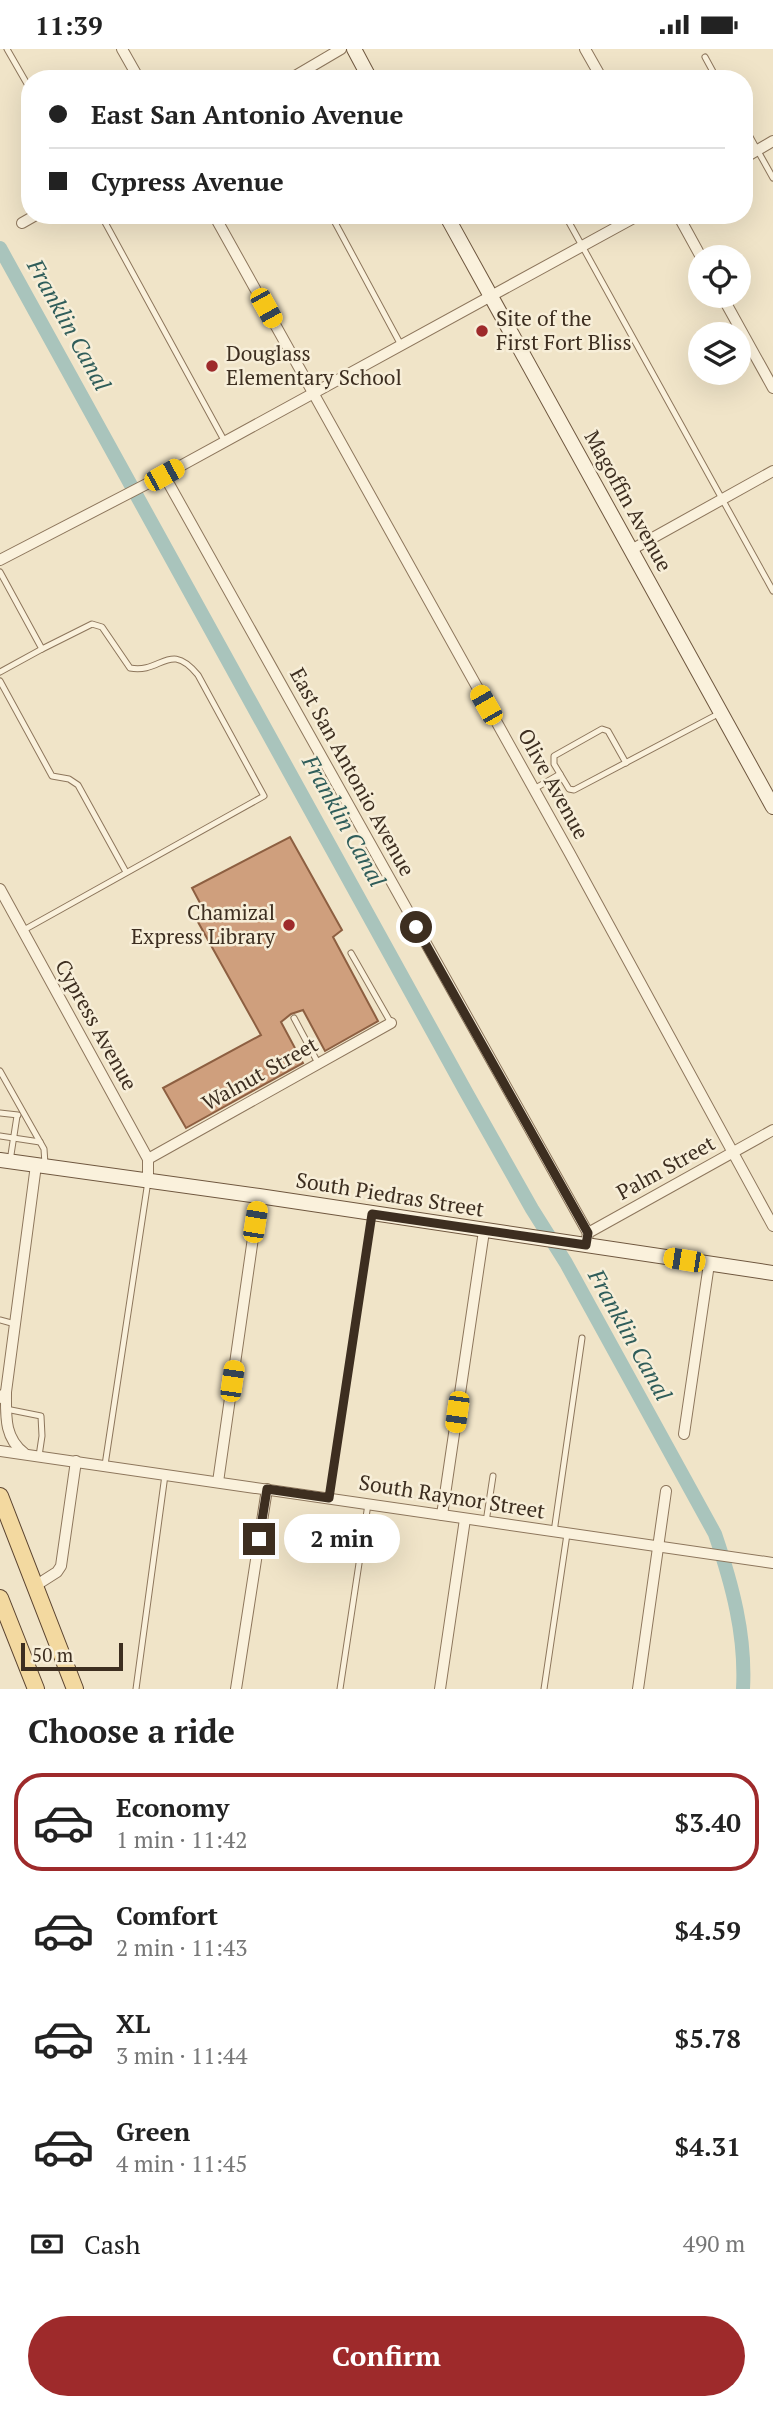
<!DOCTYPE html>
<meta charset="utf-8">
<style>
body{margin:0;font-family:"PT Serif",serif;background:#f2f2f2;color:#222;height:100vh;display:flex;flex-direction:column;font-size:26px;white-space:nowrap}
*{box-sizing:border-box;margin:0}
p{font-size:23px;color:#767676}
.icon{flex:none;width:38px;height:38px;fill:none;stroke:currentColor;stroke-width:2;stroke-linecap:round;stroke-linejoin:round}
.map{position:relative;height:1640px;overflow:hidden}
.sheet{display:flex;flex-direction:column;background:#fff;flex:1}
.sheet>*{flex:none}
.top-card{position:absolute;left:21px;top:21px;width:732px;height:154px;border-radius:28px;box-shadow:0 7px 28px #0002;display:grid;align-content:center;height:154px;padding:0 28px;background:#fff}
.tools{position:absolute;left:688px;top:196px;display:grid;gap:14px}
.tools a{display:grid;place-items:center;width:63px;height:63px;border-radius:50%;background:#fff;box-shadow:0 7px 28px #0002;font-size:35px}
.scale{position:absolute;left:21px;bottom:18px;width:102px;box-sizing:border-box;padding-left:7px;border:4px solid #3d2e20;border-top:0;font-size:19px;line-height:24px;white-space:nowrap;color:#3d2e20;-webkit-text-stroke:5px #f7eed8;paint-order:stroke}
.end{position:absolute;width:32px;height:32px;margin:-16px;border:9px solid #3d2e20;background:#fff;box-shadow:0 0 0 4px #fff}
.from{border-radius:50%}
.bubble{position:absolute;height:49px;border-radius:24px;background:#fff;box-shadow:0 7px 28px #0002;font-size:23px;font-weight:700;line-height:49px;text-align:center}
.car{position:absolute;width:21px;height:42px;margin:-21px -10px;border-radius:9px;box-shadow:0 0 5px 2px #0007;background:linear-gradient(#f5c518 24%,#345 0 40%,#f5c518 0 76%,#345 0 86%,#f5c518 0)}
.top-card b{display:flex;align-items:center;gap:24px;height:66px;font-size:26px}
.top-card b+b{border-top:2px solid #e0e0e0}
.top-card i{width:18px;height:18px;background:#222}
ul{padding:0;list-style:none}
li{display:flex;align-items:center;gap:21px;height:98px;margin:0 14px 10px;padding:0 14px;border:4px solid transparent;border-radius:28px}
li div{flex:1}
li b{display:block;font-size:26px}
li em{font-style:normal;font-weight:700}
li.selected{border-color:#9e2a2b}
li>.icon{width:63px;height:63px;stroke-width:1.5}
h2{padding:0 28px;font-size:32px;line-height:84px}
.pay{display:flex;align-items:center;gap:18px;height:77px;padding:0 28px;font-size:26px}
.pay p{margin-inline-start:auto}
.cta{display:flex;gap:14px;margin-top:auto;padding:14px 28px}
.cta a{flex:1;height:80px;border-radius:42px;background:#9e2a2b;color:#fff;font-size:28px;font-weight:700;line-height:80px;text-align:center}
.status{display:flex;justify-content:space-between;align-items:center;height:49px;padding:0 35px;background:#fff;direction:ltr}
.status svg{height:19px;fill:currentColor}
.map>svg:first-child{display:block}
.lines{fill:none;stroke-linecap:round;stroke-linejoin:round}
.canal{stroke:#a9c4bc;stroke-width:14}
.building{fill:#cf9f7d;stroke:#8d5f41;stroke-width:2}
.lane-casing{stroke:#8d765c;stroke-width:7}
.street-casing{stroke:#8d765c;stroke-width:12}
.secondary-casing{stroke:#6f573f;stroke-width:16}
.primary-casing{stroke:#5b4430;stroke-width:18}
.lane{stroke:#faf1dc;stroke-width:5}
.street{stroke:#faf1dc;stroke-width:10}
.secondary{stroke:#faf1dc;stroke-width:14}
.primary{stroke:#f3d9a0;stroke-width:16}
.route{stroke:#3d2e20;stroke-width:9}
.poi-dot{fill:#9e2a2b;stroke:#f7eed8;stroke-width:2.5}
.labels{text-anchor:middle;stroke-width:5;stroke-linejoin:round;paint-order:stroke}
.poi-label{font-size:21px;fill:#3d2e20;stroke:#f7eed8;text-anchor:start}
.street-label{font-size:21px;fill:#3d2e20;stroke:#f7eed8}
.water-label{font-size:23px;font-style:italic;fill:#2f5d5a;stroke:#f7eed8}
</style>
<div class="status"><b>11:39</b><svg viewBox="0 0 49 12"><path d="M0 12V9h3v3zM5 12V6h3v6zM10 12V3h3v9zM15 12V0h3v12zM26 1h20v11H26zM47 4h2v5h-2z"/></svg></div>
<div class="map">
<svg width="773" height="1640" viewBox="0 0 773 1640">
<rect width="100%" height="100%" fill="#f0e4c8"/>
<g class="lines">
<!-- canal -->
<path class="canal" d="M0,199L466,1043L532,1160L566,1214L715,1485C732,1535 746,1586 743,1640"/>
</g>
<!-- building -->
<polygon class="building" points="290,788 342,881 333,888 378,972 325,1002 303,961 291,965 281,973 303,1014 186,1079 163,1039 261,986 198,873 207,867 192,839"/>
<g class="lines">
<defs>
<g id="lane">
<polyline points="7,0 30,40"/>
<polyline points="705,8 717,30"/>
<polyline points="744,77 773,129"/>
<polyline points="101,166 225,393"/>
<polyline points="331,166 401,296"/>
<polyline points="565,166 773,542"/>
<polyline points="0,523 42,600 0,623"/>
<polyline points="0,632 52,727 69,730 78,736 126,823"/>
<polyline points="560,725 554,715 554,707 602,680 608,682 626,714"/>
<polyline points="534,740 560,725 569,740 574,741 720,664"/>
<path d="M22,882L264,747L198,626C169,591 162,625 130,619L102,578L92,575L42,600"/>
<polyline points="351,904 391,974"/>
<polyline points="294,969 318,1014"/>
<polyline points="0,1022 44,1100 45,1115"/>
<polyline points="0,1064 18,1066"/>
<polyline points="0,1087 40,1093"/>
<polyline points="10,1112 17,1067"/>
<polyline points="0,1271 15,1275"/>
<polyline points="6,1360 41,1367 42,1387 39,1407"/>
<polyline points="105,1416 148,1132"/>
<polyline points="329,1449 372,1165"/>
<polyline points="486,1473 493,1427"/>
<polyline points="554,1483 582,1289"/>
<polyline points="136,1640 165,1426"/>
<polyline points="340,1640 368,1455"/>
<polyline points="544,1640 567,1485"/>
</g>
<g id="street">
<polyline points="122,0 139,30"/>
<polyline points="585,0 602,30"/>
<polyline points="290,30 341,0"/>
<polyline points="744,109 773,92"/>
<polyline points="214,166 569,803 773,1177"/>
<polyline points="678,166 701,208"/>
<polyline points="22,174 36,166"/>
<polyline points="722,247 773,339"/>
<polyline points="164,426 588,1184"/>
<polyline points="631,501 773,422"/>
<polyline points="0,511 164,426 639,166"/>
<polyline points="0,840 148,1110 148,1132"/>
<polyline points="148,1110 391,974"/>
<polyline points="587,1190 588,1184 773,1081"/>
<path d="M6,1343C6,1367 4,1388 24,1404"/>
<polyline points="0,1349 6,1343 36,1116"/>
<polyline points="684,1385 709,1215"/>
<polyline points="0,1402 773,1514"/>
<polyline points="218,1433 259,1147"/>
<polyline points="442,1466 484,1182"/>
<polyline points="35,1537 57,1523 61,1517 76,1412"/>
<polyline points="236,1640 267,1440"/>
<polyline points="440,1640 465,1470"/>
<polyline points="638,1640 666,1442"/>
</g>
<g id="secondary">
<polyline points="354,0 370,30"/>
<polyline points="446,166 773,758"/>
<polyline points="0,1111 259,1147 773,1224"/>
</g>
<g id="primary">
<polyline points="0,1447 75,1640"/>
<polyline points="0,1549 36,1640"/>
</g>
</defs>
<!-- lane casing -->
<use href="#lane" class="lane-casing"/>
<!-- street casing -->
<use href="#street" class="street-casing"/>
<!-- secondary casing -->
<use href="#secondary" class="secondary-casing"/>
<!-- primary casing -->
<use href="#primary" class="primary-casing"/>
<!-- lane -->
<use href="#lane" class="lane"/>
<!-- street -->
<use href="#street" class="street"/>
<!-- secondary -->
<use href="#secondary" class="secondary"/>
<!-- primary -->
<use href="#primary" class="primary"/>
</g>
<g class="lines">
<!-- route -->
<polyline class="route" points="259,1490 267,1440 329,1449 372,1165 586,1196 588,1184 416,878"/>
</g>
<!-- markers -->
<g class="poi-dot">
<circle cx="482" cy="282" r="7"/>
<circle cx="212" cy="317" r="7"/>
<circle cx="289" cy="876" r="7"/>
</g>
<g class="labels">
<!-- poi labels -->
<g class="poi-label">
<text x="496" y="277">Site of the<tspan x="496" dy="24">First Fort Bliss</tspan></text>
<text x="226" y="312">Douglass<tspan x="226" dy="24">Elementary School</tspan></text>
<text x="275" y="871" text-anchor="end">Chamizal<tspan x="275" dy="24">Express Library</tspan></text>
</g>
<!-- street labels -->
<g class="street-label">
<text transform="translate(628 452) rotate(61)" y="7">Magoffin Avenue</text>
<text transform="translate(352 723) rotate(61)" y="7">East San Antonio Avenue</text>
<text transform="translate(553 735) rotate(61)" y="7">Olive Avenue</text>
<text transform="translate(96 976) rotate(61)" y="7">Cypress Avenue</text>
<text transform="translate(260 1025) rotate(-29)" y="7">Walnut Street</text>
<text transform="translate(666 1119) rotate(-29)" y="7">Palm Street</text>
<text transform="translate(390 1146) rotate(9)" y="7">South Piedras Street</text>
<text transform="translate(452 1448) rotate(9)" y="7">South Raynor Street</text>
</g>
<!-- water labels -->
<g class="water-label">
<text transform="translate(69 276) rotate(61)" y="8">Franklin Canal</text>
<text transform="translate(344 772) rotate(61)" y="8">Franklin Canal</text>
<text transform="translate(630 1286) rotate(61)" y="8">Franklin Canal</text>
</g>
</g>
</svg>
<div class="tools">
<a><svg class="icon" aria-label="locate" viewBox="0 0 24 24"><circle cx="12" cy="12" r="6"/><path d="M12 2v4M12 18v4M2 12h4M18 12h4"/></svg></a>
<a><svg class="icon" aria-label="layers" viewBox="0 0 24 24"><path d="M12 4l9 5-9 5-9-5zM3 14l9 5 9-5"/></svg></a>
</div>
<div class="scale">50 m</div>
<i class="end from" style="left:416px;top:878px"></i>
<i class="end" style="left:259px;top:1490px"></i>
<div class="bubble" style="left:284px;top:1465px;width:116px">2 min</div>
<i class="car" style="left:266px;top:259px;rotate:151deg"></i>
<i class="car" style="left:164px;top:426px;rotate:61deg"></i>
<i class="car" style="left:486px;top:656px;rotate:330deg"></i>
<i class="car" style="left:255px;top:1173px;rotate:9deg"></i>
<i class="car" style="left:684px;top:1211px;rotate:279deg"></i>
<i class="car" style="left:232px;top:1332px;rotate:8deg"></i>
<i class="car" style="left:457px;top:1363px;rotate:188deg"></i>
<div class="top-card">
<b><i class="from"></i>East San Antonio Avenue</b>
<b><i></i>Cypress Avenue</b>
</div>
</div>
<section class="sheet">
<h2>Choose a ride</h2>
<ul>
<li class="selected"><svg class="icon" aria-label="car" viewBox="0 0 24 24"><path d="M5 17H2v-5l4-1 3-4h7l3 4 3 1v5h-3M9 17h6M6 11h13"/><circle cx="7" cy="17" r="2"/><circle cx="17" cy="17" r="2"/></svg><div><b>Economy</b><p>1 min · 11:42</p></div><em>$3.40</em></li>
<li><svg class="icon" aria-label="car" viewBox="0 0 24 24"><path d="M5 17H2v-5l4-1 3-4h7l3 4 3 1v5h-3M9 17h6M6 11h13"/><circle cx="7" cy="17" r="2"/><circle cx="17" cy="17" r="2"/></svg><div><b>Comfort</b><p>2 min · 11:43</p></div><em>$4.59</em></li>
<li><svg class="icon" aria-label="car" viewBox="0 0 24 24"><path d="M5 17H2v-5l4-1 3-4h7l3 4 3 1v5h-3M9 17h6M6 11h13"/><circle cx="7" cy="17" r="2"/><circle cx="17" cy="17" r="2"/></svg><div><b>XL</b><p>3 min · 11:44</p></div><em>$5.78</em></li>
<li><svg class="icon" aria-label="car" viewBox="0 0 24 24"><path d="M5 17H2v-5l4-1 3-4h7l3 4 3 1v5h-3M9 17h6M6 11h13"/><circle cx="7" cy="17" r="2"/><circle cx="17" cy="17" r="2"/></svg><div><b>Green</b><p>4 min · 11:45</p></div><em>$4.31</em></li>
</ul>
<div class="pay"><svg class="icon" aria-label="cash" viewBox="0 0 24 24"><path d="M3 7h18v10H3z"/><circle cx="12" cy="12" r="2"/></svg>Cash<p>490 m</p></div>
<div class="cta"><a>Confirm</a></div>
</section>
